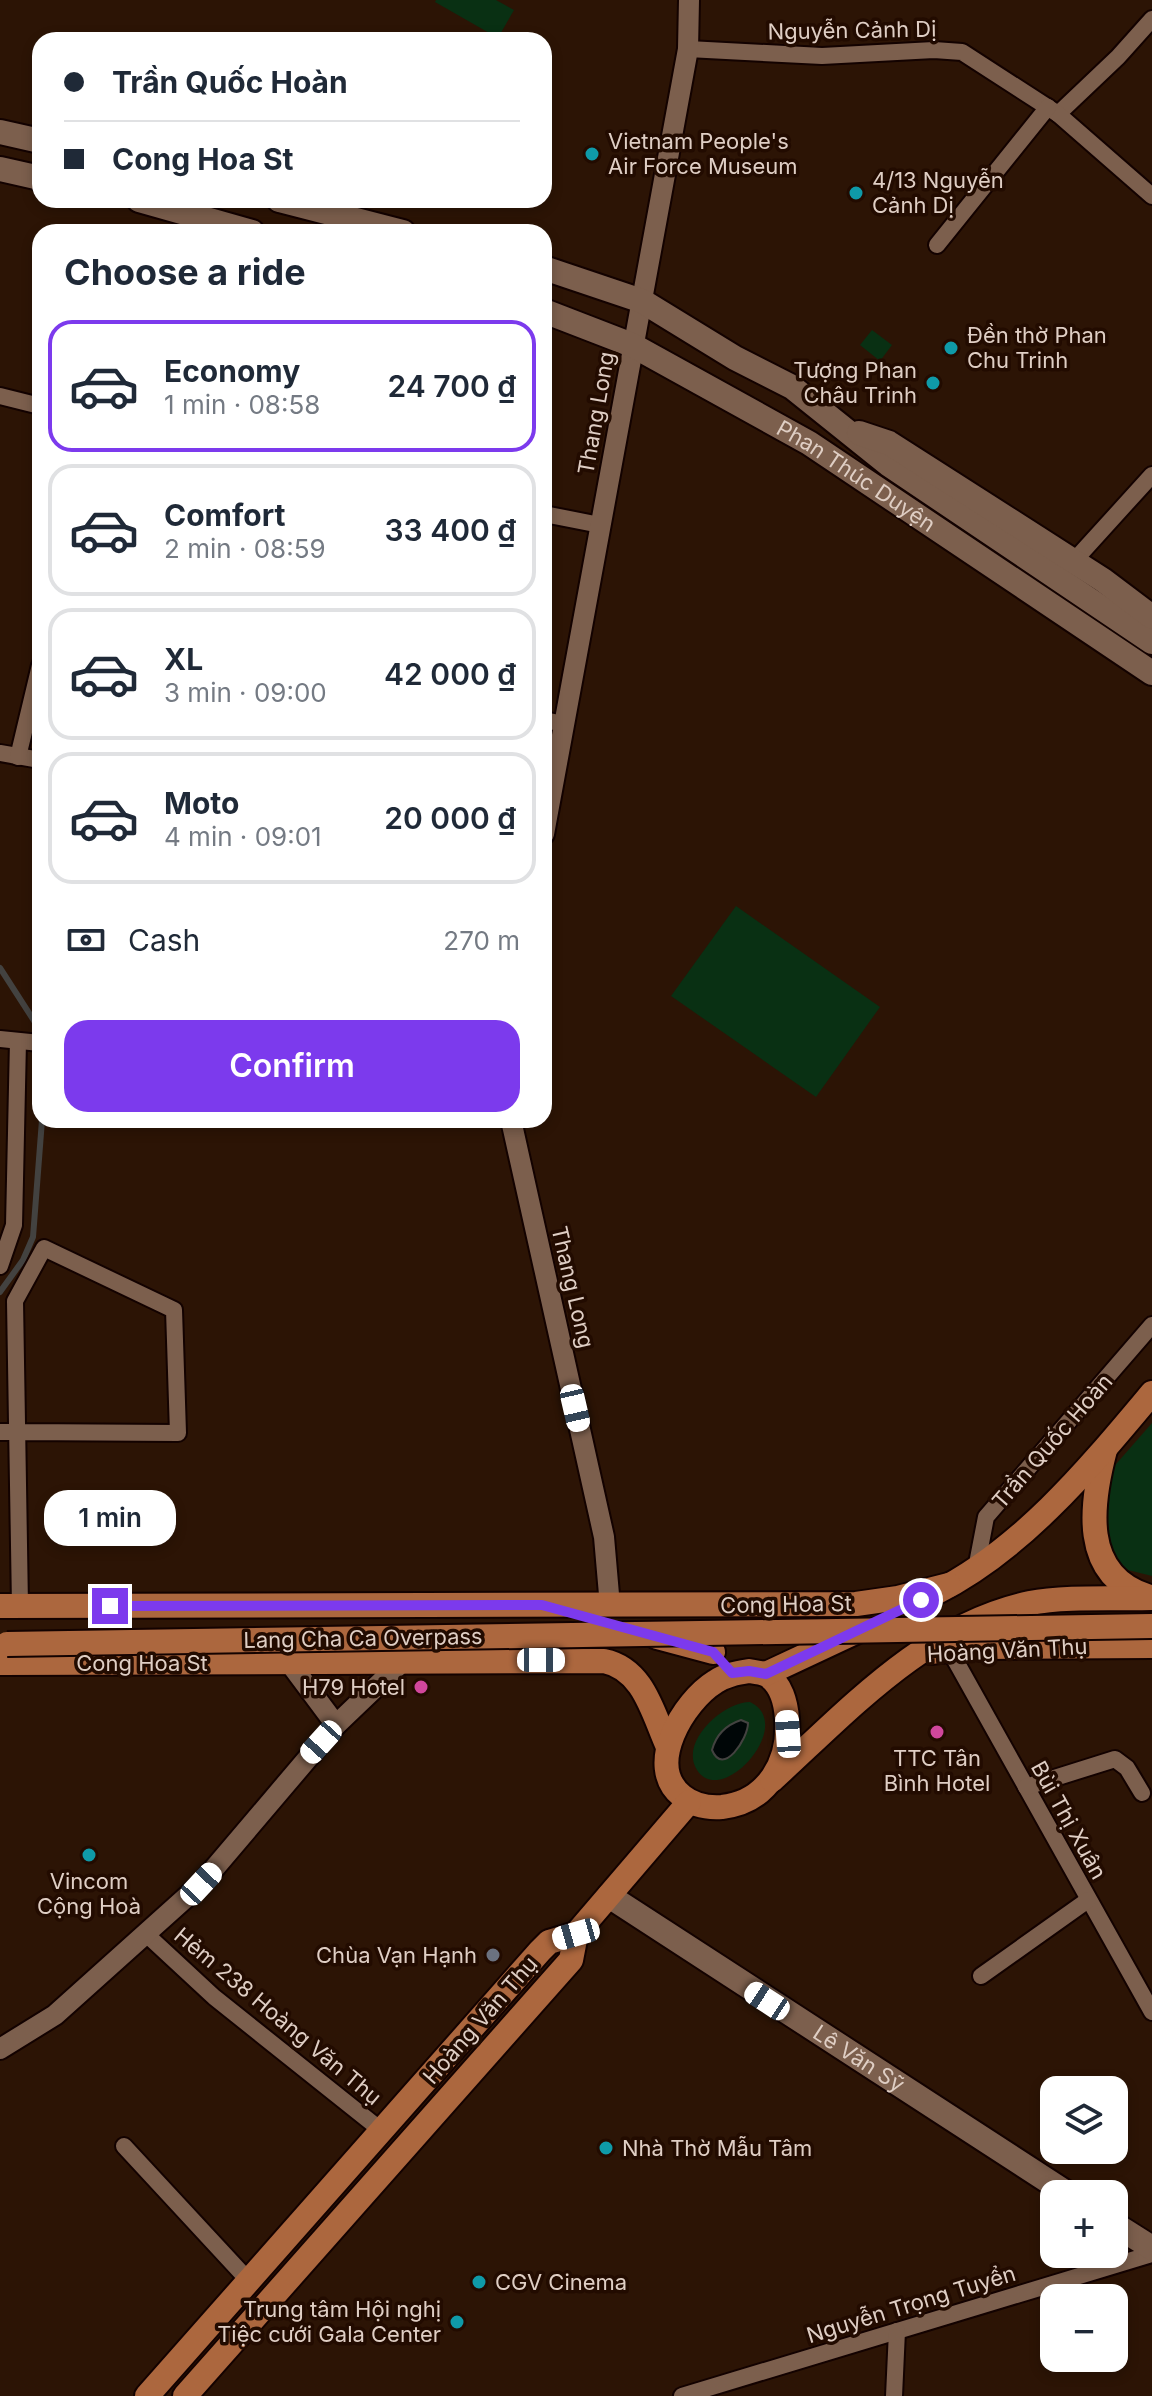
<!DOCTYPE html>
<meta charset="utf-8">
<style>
body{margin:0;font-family:Inter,sans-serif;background:#f6f6f7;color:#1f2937;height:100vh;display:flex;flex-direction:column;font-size:30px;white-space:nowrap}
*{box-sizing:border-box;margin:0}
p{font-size:26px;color:#747a83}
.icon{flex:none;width:44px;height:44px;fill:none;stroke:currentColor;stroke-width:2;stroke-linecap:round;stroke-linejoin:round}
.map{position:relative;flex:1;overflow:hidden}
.sheet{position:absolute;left:32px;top:224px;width:520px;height:904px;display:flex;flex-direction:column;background:#fff;border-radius:24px;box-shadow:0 4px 12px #0003}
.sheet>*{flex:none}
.top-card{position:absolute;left:32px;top:32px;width:520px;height:176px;border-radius:24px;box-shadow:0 4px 12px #0003;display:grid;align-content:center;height:176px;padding:0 32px;background:#fff}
.fabs{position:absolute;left:1040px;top:2076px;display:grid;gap:16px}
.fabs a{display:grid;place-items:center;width:88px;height:88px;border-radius:16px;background:#fff;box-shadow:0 4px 12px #0003;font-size:40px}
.end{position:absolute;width:36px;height:36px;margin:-18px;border:10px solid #7c3aed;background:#fff;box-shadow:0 0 0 4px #fff}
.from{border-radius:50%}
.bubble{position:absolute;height:56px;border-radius:24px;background:#fff;box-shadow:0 4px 12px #0003;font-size:26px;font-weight:600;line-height:56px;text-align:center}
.car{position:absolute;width:24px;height:48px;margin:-24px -12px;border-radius:10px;box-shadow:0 0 6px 2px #0007;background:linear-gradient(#fff 24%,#345 0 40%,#fff 0 76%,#345 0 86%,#fff 0)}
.top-card b{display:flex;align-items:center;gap:28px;height:76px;font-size:30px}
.top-card b+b{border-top:2px solid #e0e1e3}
.top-card i{width:20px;height:20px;background:#1f2937}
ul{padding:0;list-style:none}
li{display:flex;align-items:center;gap:24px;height:132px;margin:0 16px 12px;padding:0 16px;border:4px solid #e0e1e3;border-radius:24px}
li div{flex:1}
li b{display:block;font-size:30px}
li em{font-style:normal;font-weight:600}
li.on{border-color:#7c3aed}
li>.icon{width:72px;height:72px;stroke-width:1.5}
h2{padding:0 32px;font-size:36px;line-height:96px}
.pay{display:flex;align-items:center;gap:20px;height:88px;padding:0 32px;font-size:30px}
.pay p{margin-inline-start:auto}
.primary-button{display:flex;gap:16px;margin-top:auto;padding:16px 32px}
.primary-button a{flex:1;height:92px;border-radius:24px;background:#7c3aed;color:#fff;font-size:32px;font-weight:600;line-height:92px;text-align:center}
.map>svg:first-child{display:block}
.green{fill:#093013}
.water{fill:#000607;stroke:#434240;stroke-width:2}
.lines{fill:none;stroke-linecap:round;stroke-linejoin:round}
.stream{stroke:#434240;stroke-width:6}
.minor-casing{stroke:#130200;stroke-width:20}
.tertiary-casing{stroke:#130200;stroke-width:24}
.secondary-casing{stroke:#130200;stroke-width:28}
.primary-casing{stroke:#130200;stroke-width:28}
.minor{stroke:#7c5f4d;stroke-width:16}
.tertiary{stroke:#7c5f4d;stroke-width:20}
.secondary{stroke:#7c5f4d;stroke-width:24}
.primary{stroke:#ac673e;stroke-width:24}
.primary-bridge-casing{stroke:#130200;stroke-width:28;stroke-linecap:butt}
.primary-bridge{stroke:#ac673e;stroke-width:24}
.route{stroke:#7c3aed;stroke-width:10}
.culture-dot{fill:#0f9aa8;stroke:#220b00;stroke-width:3}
.hotel-dot{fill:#d1479c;stroke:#220b00;stroke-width:3}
.worship-dot{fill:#6b7280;stroke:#220b00;stroke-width:3}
.labels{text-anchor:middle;stroke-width:7;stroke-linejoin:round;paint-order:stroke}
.street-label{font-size:22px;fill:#dfcec4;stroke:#220b00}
.poi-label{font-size:22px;fill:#dfcec4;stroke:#220b00;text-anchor:start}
</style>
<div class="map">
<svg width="1152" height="2396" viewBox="0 0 1152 2396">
<rect width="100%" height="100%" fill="#2c1405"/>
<!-- green -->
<g class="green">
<polygon points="436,0 496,0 514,10 498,38 435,2"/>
<polygon points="872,330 892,345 880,361 860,345"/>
<polygon points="736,906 880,1007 816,1097 671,996"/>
<polygon points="1152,1423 1152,1576 1128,1570 1111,1557 1104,1539 1110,1471"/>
<path d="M750,1702C797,1724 722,1809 697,1770C679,1742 723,1702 750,1702Z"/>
</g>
<!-- water -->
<path class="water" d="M741,1720L748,1723C748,1739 723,1777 712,1750C716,1735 726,1725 741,1720Z"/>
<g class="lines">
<!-- stream -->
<g class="stream">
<polyline points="0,968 40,1030"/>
<polyline points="0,1292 23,1260 33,1237 42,1120"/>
</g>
<defs>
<g id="minor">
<polyline points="688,49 822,56 934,50 962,52 1058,114 1118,57 1152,19"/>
<polyline points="1058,114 1152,196"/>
<polyline points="937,245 1048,107"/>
<polyline points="0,396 40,406"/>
<polyline points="544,514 600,525"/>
<polyline points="1073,562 1152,475"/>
<polyline points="544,720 564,724"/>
<polyline points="0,753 40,760"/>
<polyline points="18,757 40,665"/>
<polyline points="0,1039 40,1043"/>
<polyline points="0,1266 14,1225 18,1041"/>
<polyline points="0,1432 17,1432 178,1433 174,1310 44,1248 15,1301 20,1606"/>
<polyline points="976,1569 986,1517 1152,1325"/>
<polyline points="949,1649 1152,2012"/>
<polyline points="1026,1787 1115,1759 1127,1768 1142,1793"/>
<polyline points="146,1934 214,1997 382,2131"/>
<polyline points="981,1976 1088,1900"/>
<polyline points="124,2146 249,2281"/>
<polyline points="682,2396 1152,2254"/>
<polyline points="894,2396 897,2331"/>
</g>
<g id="tertiary">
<polyline points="544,834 688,49 689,0"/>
<polyline points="511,1120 604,1537 610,1606"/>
<polyline points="289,1662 336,1725"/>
<polyline points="0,2049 55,2015 201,1884 336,1725 403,1661"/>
</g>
<g id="secondary">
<polyline points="0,132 40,141"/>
<polyline points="0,169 40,178"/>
<polyline points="139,200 252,232"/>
<polyline points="279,200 403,232"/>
<polyline points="544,268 642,301 735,358 792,387 888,464 1152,642"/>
<path id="s1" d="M544,311L632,345L809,443L1152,673"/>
<polyline points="859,433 889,443 1103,580 1152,617"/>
<path id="s2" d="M609,1896L1068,2194"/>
<polyline points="1114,2224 1152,2248"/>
</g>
<g id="primary">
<path d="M1105,1450C1091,1503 1080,1575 1147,1596"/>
<path d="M935,1593C1023,1549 1090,1467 1152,1393"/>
<polyline points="0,1606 856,1604 898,1598 949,1585"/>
<polyline points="657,1637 713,1652"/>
<polyline points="930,1652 978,1647 1152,1646"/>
<path d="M0,1663L604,1661C644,1669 653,1714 668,1747"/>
<path d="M749,1671C755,1672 763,1673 767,1675C781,1684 786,1703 787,1719C790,1761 768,1802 722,1807C708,1808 693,1805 682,1796C644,1766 684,1701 715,1682C725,1675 737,1673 749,1671Z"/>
<polyline points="766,1674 862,1629"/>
<path d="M772,1780C848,1711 925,1625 1030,1603C1064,1596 1116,1599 1152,1598"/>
<polyline points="147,2396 540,1951 549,1942 576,1934"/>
<polyline points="185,2396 571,1960 576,1934 689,1802"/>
</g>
</defs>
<!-- minor casing -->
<use href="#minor" class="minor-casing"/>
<!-- tertiary casing -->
<use href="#tertiary" class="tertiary-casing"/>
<!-- secondary casing -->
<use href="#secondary" class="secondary-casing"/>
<!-- primary casing -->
<use href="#primary" class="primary-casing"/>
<!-- minor -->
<use href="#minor" class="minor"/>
<!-- tertiary -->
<use href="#tertiary" class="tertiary"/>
<!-- secondary -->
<use href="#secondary" class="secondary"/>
<!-- primary -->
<use href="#primary" class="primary"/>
<defs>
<polyline id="primary-bridge" points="7,1644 1152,1626"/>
</defs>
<!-- primary-bridge casing -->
<use href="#primary-bridge" class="primary-bridge-casing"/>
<!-- primary-bridge -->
<use href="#primary-bridge" class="primary-bridge"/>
</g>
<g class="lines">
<!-- route -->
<polyline class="route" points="110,1606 542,1605 713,1652 732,1673 749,1671 766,1674 921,1600"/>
</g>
<!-- markers -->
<g class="culture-dot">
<circle cx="592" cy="154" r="8"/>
<circle cx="856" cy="193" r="8"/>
<circle cx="951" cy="348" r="8"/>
<circle cx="933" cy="383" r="8"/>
<circle cx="89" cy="1855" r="8"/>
<circle cx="606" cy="2148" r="8"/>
<circle cx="479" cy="2282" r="8"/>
<circle cx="457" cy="2322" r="8"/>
</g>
<g class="hotel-dot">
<circle cx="421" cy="1687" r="8"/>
<circle cx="937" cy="1732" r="8"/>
</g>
<circle class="worship-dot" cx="493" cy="1955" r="8"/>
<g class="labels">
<!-- street labels -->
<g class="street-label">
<text transform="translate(852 30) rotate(-1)" y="8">Nguyễn Cảnh Dị</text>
<text transform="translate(596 413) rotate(-80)" y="8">Thang Long</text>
<text dy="8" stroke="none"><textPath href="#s1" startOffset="354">Phan Thúc Duyện</textPath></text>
<text transform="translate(573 1287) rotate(77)" y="8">Thang Long</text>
<text transform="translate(1052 1441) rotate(-49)" y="8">Trần Quốc Hoàn</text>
<text transform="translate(786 1604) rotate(-1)" y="8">Cong Hoa St</text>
<text transform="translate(363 1638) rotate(-1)" y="8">Lang Cha Ca Overpass</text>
<text transform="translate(1007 1650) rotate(-3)" y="8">Hoàng Văn Thụ</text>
<text x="142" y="1671">Cong Hoa St</text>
<text transform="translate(1069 1820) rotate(61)" y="8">Bùi Thị Xuân</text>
<text transform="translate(278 2016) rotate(40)" y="8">Hẻm 238 Hoàng Văn Thụ</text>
<text transform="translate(480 2020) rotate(-49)" y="8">Hoàng Văn Thụ</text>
<text dy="8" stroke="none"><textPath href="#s2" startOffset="298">Lê Văn Sỹ</textPath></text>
<text transform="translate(911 2304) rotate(-17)" y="8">Nguyễn Trọng Tuyển</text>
</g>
<!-- poi labels -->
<g class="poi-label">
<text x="608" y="149">Vietnam People's<tspan x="608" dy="25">Air Force Museum</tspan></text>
<text x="872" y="188">4/13 Nguyễn<tspan x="872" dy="25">Cảnh Dị</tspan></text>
<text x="967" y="343">Đền thờ Phan<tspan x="967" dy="25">Chu Trinh</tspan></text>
<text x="917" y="378" text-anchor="end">Tượng Phan<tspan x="917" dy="25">Châu Trinh</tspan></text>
<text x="405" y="1695" text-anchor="end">H79 Hotel</text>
<text x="937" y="1766" text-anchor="middle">TTC Tân<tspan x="937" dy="25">Bình Hotel</tspan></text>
<text x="89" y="1889" text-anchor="middle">Vincom<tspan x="89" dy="25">Cộng Hoà</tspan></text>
<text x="477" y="1963" text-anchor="end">Chùa Vạn Hạnh</text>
<text x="622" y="2156">Nhà Thờ Mẫu Tâm</text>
<text x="495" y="2290">CGV Cinema</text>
<text x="441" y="2317" text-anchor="end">Trung tâm Hội nghị<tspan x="441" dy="25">Tiệc cưới Gala Center</tspan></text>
</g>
</g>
</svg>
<div class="fabs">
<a><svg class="icon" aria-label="layers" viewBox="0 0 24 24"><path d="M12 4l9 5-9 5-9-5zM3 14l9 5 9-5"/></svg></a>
<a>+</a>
<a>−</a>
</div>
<i class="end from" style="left:921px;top:1600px"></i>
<i class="end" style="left:110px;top:1606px"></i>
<div class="bubble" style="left:44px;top:1490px;width:132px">1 min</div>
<i class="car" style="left:575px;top:1408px;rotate:167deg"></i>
<i class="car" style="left:541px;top:1660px;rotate:90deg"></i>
<i class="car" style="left:788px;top:1734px;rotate:356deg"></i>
<i class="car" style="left:321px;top:1742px;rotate:222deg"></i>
<i class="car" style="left:201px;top:1884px;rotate:43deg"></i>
<i class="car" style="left:576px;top:1934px;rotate:254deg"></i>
<i class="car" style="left:767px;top:2001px;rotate:303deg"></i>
<div class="top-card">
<b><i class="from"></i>Trần Quốc Hoàn</b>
<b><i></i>Cong Hoa St</b>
</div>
<section class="sheet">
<h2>Choose a ride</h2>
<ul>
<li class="on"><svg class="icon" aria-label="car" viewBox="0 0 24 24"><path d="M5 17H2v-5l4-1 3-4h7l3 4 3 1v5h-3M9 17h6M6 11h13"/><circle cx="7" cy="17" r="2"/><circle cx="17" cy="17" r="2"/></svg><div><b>Economy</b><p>1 min · 08:58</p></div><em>24 700 ₫</em></li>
<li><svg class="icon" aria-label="car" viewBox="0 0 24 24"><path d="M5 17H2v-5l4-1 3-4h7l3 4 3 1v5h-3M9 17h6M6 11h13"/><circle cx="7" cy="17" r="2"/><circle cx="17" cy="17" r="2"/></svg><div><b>Comfort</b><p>2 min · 08:59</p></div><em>33 400 ₫</em></li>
<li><svg class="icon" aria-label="car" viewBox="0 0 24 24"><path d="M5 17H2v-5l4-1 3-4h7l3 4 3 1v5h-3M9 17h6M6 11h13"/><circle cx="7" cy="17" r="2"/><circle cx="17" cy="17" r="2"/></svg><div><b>XL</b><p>3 min · 09:00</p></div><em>42 000 ₫</em></li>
<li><svg class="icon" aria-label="car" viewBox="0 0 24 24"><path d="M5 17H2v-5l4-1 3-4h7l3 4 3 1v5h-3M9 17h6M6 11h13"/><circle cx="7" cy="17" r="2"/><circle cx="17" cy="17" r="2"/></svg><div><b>Moto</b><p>4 min · 09:01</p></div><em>20 000 ₫</em></li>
</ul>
<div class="pay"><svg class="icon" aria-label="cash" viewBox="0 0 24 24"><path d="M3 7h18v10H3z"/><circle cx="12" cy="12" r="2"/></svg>Cash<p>270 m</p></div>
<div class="primary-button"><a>Confirm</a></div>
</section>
</div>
